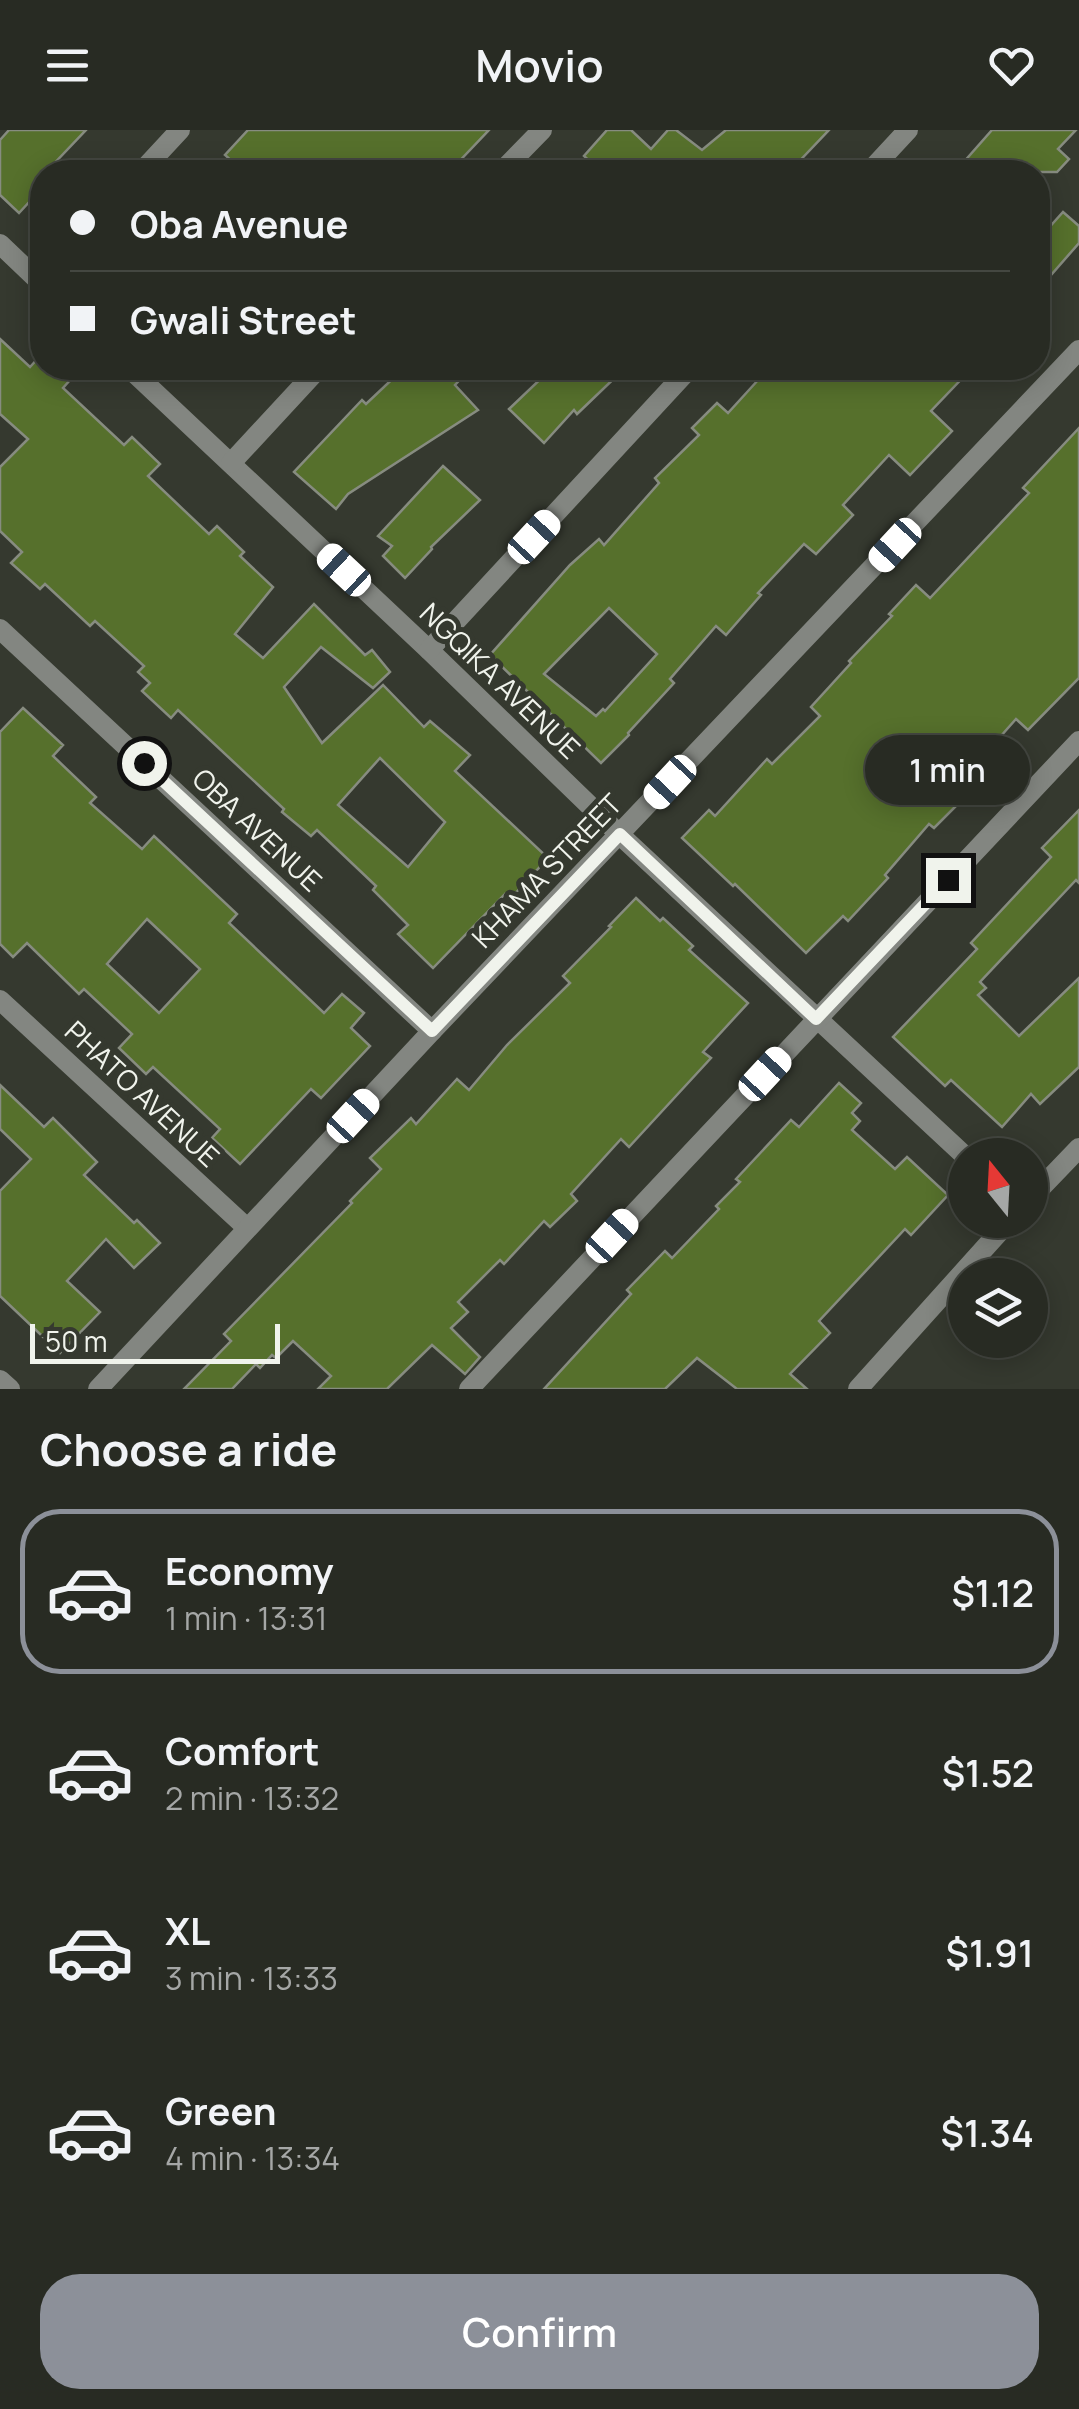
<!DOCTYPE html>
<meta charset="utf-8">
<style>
body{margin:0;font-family:Manrope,sans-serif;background:#30332b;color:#f1f3f6;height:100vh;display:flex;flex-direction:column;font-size:38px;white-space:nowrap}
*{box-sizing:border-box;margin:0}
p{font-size:32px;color:#a5a7a6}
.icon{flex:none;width:55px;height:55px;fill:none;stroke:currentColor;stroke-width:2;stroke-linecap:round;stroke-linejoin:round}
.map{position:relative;height:1259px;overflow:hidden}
.side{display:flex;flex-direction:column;background:#282b23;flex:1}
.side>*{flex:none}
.guide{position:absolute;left:30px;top:30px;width:1020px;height:220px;border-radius:40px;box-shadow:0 5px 25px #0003,0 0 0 2px #444741;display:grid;align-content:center;height:220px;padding:0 40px;background:#282b23}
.needle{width:65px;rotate:342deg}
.fabs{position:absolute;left:948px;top:1008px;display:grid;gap:20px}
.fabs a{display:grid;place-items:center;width:100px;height:100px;border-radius:50%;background:#282b23;box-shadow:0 5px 25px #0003,0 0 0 2px #444741;font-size:50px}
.scale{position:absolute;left:30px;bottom:25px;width:250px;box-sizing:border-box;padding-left:10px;border:5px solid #f0f3ec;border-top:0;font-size:28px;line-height:35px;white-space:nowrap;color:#f0f3ec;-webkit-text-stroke:8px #35392f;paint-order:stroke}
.end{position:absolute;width:45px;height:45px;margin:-22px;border:12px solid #f0f3ec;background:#111;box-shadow:0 0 0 5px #111}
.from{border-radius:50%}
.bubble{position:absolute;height:70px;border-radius:35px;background:#282b23;box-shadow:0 5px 25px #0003,0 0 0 2px #444741;font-size:32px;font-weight:600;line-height:70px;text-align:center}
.car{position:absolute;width:30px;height:60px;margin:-30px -15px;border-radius:12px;box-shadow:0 0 8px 2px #0007;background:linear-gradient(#fff 24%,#345 0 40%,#fff 0 76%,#345 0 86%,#fff 0)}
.guide b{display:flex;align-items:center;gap:35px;height:95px;font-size:38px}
.guide b+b{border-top:2px solid #444741}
.guide i{width:25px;height:25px;background:#f1f3f6}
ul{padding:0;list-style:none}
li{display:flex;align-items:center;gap:30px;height:165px;margin:0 20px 15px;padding:0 20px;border:5px solid transparent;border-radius:40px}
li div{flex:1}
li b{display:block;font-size:38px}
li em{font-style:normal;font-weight:600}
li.on{border-color:#8c9099}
li>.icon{width:90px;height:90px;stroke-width:1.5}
h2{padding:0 40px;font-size:45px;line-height:120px}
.action{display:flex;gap:20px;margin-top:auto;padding:20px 40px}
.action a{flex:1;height:115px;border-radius:40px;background:#8c9099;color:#fff;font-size:40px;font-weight:600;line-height:115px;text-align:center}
header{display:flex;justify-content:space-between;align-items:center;height:130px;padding:0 40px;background:#282b23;font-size:45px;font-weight:600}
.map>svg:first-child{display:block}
.building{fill:#56702c;stroke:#878c80;stroke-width:2.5;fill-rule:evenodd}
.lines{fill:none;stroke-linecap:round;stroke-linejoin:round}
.street{stroke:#838681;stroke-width:20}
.route{stroke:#f0f3ec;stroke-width:12}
.labels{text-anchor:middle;stroke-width:10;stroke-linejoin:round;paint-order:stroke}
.street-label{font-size:28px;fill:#f0f3ec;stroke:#35392f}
</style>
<header><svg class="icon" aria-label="menu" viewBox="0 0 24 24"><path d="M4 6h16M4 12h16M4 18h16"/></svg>Movio<svg class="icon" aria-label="heart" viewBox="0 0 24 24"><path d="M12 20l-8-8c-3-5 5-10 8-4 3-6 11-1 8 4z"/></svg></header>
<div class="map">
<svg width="1079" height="1259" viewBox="0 0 1079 1259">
<rect width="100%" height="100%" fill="#35392f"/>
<!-- building -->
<g class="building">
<polygon points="9,0 86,0 46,42 42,42 42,58 19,83 0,65 0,10"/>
<polygon points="248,0 489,0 449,42 244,42 225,25"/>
<polygon points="607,0 631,0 651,19 668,0 676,0 702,20 726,0 829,0 789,42 601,42 584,26"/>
<polygon points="992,0 1076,0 1058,19 1069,29 1057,42 955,42"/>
<polygon points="1063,82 1079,96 1079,113 1038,160 1038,110"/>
<path d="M0,209L30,237L42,224V238H58L71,249L63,258L124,315L132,307L160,334L148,346L209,404L217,396L244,422L240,426L273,457L235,504L263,528L314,474L365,525L372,520L390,542L373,558L321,517L284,557L322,613L383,555L424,597L430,591L470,625L455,641L548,728L510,769L505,764L433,838L398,804L408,795L373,760L376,756L317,700L311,706L282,682L284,679L178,580L171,588L142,561L150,553L138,542L144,536L95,491L90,496L45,454L40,459L11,433L22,422L0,401V337L28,309L0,284ZM380,628L445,692L408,737L338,675Z"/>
<polygon points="404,238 471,238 455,255 478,280 348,364 336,379 294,342 362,270 366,274"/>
<polygon points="552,238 625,238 577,284 574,280 544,313 509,279"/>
<path d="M769,238H972L931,281L952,301L910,345L889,325L843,375L853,385L816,424L804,414L758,463L761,465L726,505L716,496L670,549L674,553L628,603L629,605L601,633L490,525L570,435L599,409L604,415L659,353L655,348L699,305L692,298L717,273L728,283ZM609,478L657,524L605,581L603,579L596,586L544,544Z"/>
<polygon points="1079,298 1079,548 1028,600 1016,589 961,651 971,661 934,698 929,694 885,745 888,748 848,791 843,786 806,823 735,754 733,756 682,708 709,680 715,686 767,629 772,634 820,586 811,577 851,533 849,531 892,486 889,484 916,455 930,468 1029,363 1023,358"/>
<polygon points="443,336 480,370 431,417 432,419 405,448 383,426 392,416 378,406"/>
<path d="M23,578L63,615L53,626L96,667L90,673L142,719L154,706L237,784L229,793L324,883L342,864L364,883L351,898L370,916L321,968L311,959L240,1034L212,1008L220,999L153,937L146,944L119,918L132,904L84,859L79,864L27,813L13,827L0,814V602ZM147,789L200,839L159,883L107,834Z"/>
<polygon points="1079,680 1079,753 1076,750 980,852 986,858 978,865 1019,906 1079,848 1079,937 1040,974 1031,964 1002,997 951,950 945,956 893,907 977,819 971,813 1051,727 1042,718"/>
<polygon points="636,768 660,791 663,788 693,816 689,820 748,873 703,922 711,928 629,1017 621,1009 571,1064 577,1071 550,1097 544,1091 504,1134 500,1130 458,1172 468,1182 451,1198 480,1227 465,1244 432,1215 387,1259 318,1259 331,1246 293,1211 276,1228 272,1225 260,1238 256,1234 232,1259 184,1259 231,1211 224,1204 352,1073 350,1071 381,1039 370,1028 411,988 416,994 457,949 469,960 507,915 570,853 563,846 611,797 609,796"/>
<polygon points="839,953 861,973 852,983 860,991 852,1000 895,1039 907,1027 948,1065 911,1105 905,1099 819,1191 830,1203 790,1244 807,1259 737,1259 697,1228 665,1259 544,1259 631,1164 627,1160 665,1121 672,1128 719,1079 716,1076 740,1052 736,1049 791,990 799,997"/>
<polygon points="0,955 44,997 53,988 97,1032 84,1045 134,1093 137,1090 160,1113 134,1138 106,1109 67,1151 100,1182 60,1223 0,1166 0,1061 31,1029 0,999"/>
</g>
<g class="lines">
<!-- street -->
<g class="street">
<polyline points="141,42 180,0"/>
<polyline points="501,42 542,0"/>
<polyline points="869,42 908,0"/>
<polyline points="0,114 42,154"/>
<polyline points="129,238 429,520 620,705 965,1026"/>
<polyline points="231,333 319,238"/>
<polyline points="0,499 432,901"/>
<polyline points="429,520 690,238"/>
<polyline points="0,870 247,1098"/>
<polyline points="1030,1069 1079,1018"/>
<polyline points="0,1250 10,1259"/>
<polyline points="98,1259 432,901 1079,220"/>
<polyline points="469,1259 1079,611"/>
<polyline points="858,1259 1010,1090"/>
</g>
</g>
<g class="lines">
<!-- route -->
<polyline class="route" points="144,633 432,901 620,704 816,889 948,750"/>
</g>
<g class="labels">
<!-- street labels -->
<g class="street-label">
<text transform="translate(500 551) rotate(44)" y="10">NGQIKA AVENUE</text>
<text transform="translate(257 700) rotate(43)" y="10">OBA AVENUE</text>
<text transform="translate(547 741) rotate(-46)" y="10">KHAMA STREET</text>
<text transform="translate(142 964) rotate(43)" y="10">PHATO AVENUE</text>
</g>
</g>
</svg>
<div class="fabs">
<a><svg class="needle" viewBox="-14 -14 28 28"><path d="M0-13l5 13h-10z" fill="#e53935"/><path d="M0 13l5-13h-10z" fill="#a5a7a6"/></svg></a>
<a><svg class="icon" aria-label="layers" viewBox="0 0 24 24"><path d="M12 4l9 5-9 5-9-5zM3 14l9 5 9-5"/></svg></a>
</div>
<div class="scale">50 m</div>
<i class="end from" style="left:144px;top:633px"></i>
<i class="end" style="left:948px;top:750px"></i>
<div class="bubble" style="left:865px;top:605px;width:165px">1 min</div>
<i class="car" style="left:534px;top:407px;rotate:43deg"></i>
<i class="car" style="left:895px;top:415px;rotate:223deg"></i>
<i class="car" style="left:344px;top:440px;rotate:313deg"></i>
<i class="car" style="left:670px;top:652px;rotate:223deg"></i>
<i class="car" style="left:765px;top:944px;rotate:43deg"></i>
<i class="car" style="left:353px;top:986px;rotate:43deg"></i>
<i class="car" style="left:612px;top:1106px;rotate:43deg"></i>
<div class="guide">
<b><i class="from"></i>Oba Avenue</b>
<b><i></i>Gwali Street</b>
</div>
</div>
<section class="side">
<h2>Choose a ride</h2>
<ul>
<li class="on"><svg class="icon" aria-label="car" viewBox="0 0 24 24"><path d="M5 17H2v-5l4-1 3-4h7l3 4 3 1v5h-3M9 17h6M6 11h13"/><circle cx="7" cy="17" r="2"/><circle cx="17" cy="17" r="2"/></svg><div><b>Economy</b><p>1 min · 13:31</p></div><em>$1.12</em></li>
<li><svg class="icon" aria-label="car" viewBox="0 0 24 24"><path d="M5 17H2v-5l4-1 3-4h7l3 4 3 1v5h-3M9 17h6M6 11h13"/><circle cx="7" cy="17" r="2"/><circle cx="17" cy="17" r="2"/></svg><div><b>Comfort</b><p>2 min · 13:32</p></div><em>$1.52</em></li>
<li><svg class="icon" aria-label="car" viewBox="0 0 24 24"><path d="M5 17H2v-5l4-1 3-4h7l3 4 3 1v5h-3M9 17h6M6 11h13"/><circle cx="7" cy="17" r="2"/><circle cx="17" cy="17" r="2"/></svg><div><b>XL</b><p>3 min · 13:33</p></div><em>$1.91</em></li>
<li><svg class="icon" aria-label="car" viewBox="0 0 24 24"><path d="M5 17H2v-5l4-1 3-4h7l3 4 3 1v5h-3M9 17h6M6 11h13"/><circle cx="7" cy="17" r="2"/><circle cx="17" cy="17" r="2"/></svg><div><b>Green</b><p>4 min · 13:34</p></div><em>$1.34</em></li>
</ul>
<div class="action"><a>Confirm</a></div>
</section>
